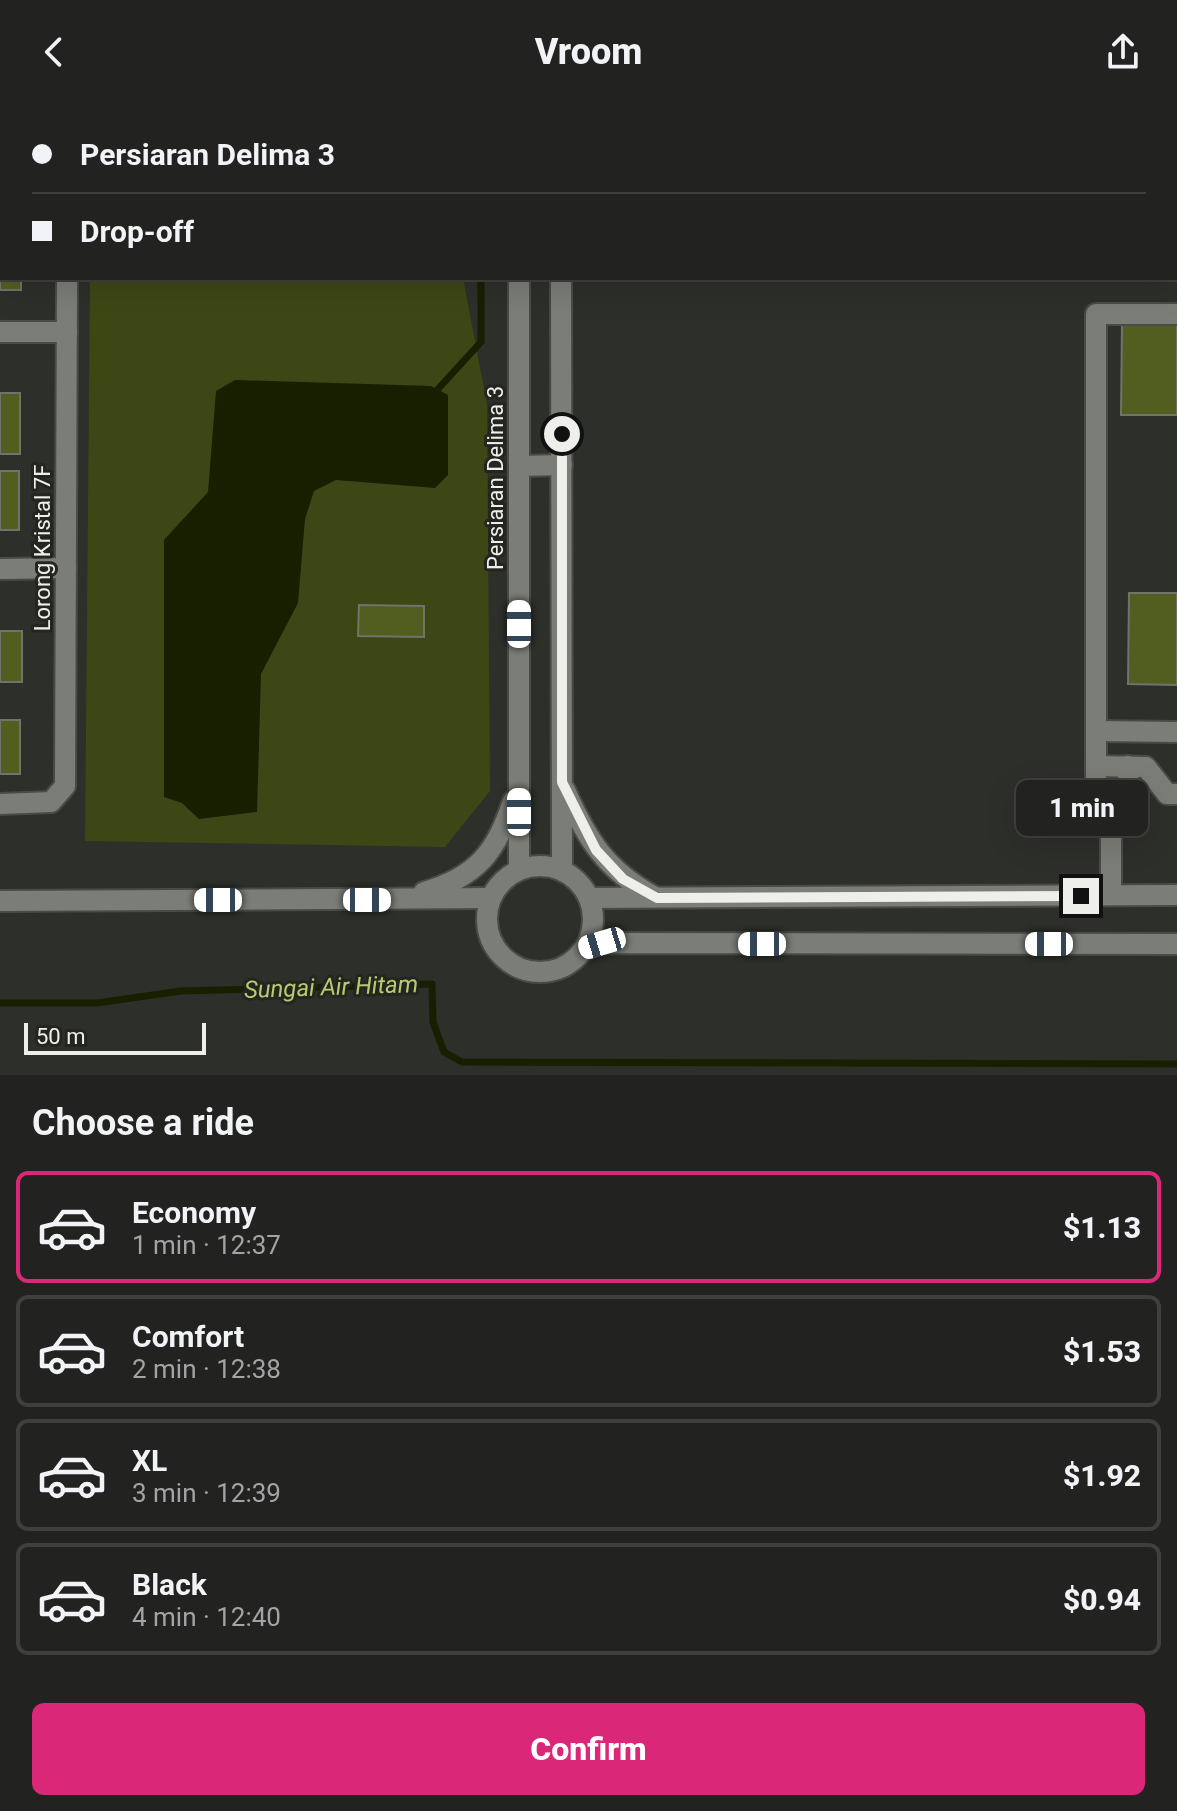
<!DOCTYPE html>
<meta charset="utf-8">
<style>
body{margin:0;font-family:Roboto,sans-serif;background:#2e2f2d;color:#f1f3f6;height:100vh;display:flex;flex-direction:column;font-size:30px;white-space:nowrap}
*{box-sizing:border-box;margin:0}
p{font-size:26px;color:#a2a4a5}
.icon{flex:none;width:44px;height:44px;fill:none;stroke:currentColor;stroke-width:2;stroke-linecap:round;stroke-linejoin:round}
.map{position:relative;height:971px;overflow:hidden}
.details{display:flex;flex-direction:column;background:#222320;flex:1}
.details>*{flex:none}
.top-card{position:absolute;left:0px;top:0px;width:1178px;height:176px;box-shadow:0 8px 32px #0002,0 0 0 2px #3f403e;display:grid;align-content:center;height:176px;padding:0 32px;background:#222320}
.scale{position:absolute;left:24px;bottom:20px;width:182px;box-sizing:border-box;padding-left:8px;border:4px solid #eeefeb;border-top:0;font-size:22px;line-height:28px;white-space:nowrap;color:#eeefeb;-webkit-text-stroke:6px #242520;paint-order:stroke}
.end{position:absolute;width:36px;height:36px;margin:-18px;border:10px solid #eeefeb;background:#111;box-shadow:0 0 0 4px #111}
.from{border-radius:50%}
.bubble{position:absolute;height:56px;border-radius:12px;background:#222320;box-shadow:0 8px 32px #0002,0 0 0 2px #3f403e;font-size:26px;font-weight:800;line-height:56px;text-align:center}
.car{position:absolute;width:24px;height:48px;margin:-24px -12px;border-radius:10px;box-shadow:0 0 6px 2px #0007;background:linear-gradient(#fff 24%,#345 0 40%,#fff 0 76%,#345 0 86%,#fff 0)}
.top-card b{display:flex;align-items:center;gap:28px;height:76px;font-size:30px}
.top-card b+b{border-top:2px solid #3f403e}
.top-card i{width:20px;height:20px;background:#f1f3f6}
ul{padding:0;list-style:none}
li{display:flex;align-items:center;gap:24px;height:112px;margin:0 16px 12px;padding:0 16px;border:4px solid #3f403e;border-radius:12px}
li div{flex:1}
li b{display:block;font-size:30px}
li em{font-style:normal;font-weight:800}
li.active{border-color:#db2777}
li>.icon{width:72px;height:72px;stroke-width:1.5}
h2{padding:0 32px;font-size:36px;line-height:96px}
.primary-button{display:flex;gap:16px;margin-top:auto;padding:16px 32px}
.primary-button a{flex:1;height:92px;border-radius:12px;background:#db2777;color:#fff;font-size:32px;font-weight:800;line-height:92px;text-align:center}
header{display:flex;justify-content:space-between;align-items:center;height:104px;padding:0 32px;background:#222320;font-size:36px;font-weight:800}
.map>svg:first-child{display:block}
.green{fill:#3d4716}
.water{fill:#181f00}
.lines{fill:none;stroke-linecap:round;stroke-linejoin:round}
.stream{stroke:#181f00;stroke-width:7}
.building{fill:#525e1f;stroke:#71726c;stroke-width:2}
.minor-casing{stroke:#4a4b46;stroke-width:24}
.minor{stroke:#7b7d77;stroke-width:20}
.route{stroke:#eeefeb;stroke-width:10}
.labels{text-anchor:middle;stroke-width:6;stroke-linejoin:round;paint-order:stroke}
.street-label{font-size:22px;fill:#eeefeb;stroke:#242520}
.water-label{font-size:24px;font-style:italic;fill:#b6cb70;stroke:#242520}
</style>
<header><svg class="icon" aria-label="back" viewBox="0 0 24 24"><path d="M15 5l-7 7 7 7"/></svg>Vroom<svg class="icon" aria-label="share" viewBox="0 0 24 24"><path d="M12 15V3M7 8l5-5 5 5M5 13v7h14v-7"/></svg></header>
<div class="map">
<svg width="1177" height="971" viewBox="0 0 1177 971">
<rect width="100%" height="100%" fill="#2d2f2a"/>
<!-- green -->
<polygon class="green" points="463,174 487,300 490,687 445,743 85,737 90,175"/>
<!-- water -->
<polygon class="water" points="235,276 431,282 448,291 448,371 435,384 336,376 314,387 305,415 298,499 261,570 257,708 199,715 182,699 164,693 164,436 208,388 216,287"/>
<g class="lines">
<!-- stream -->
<g class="stream">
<polyline points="481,0 481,2"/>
<polyline points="438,285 481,238 481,174"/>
<polyline points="0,899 97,899 181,887 432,880 433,918 444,948 462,958 1177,960"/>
</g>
</g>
<!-- building -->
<g class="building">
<polygon points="0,129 2,174 21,174 21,186 0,186"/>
<polygon points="1122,221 1177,221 1177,311 1121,311"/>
<rect x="0" y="289" width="20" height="61"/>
<rect x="0" y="367" width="19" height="59"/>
<polygon points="1129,489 1177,489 1177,581 1128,580"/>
<polygon points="359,501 424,502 424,533 358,532"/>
<rect x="0" y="527" width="22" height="51"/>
<rect x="0" y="616" width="20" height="54"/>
</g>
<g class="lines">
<defs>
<g id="minor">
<polyline points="454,0 455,2"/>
<polyline points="517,0 518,2"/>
<polyline points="561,0 561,2"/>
<polyline points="68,2 68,0"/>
<polyline points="561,174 562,767"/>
<polyline points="0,228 67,228"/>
<polyline points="519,362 562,361"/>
<polyline points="0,465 66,464"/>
<polyline points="1096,627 1177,628"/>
<polyline points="1096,662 1146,663 1167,690 1177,690"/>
<path d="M565,686C587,736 606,766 655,793"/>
<polyline points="0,700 51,698 65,682 67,174"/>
<polyline points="1111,724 1096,717 1096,210 1177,210"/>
<polyline points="1111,724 1129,714 1128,662"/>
<polyline points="1111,724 1111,791"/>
<circle cx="540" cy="815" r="53"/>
<polyline points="519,766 519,174"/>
<path d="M424,788C477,773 497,747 513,697"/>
<polyline points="589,794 1177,791"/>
<polyline points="0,797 490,794"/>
<polyline points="584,845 602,839 1177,840"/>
</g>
</defs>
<!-- minor casing -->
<use href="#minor" class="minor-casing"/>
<!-- minor -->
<use href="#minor" class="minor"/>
</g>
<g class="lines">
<!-- route -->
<polyline class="route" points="562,330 562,678 596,746 623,775 657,794 1081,792"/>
</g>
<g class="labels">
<!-- street labels -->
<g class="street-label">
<text transform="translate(495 374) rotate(-90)" y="8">Persiaran Delima 3</text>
<text transform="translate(42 444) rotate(-90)" y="8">Lorong Kristal 7F</text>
</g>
<!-- water labels -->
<g class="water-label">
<text transform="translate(331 883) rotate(-2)" y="8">Sungai Air Hitam</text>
</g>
</g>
</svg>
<div class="scale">50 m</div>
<i class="end from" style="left:562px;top:330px"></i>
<i class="end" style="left:1081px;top:792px"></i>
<div class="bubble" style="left:1016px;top:676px;width:132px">1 min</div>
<i class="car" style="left:519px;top:520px;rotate:0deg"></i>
<i class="car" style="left:519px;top:708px;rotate:0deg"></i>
<i class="car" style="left:218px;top:796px;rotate:270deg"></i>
<i class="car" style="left:367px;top:796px;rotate:90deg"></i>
<i class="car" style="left:602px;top:839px;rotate:253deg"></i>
<i class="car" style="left:762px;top:840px;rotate:270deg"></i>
<i class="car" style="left:1049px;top:840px;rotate:270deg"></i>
<div class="top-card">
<b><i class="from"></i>Persiaran Delima 3</b>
<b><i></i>Drop-off</b>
</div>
</div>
<section class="details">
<h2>Choose a ride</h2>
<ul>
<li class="active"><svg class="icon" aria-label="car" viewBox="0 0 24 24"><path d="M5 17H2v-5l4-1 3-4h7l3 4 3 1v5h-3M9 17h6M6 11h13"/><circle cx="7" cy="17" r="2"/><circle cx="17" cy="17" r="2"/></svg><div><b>Economy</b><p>1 min · 12:37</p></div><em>$1.13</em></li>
<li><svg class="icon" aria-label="car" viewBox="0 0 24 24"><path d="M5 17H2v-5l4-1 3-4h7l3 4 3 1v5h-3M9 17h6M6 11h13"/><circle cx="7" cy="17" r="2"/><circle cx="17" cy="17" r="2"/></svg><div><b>Comfort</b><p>2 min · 12:38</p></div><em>$1.53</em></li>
<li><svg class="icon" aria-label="car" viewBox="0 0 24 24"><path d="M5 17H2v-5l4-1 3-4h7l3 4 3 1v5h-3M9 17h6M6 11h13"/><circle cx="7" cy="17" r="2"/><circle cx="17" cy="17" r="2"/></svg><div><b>XL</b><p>3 min · 12:39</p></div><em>$1.92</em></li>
<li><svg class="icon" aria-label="car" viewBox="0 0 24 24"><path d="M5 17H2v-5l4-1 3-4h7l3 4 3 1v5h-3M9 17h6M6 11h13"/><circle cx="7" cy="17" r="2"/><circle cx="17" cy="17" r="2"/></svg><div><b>Black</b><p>4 min · 12:40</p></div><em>$0.94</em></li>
</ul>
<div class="primary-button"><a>Confirm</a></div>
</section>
